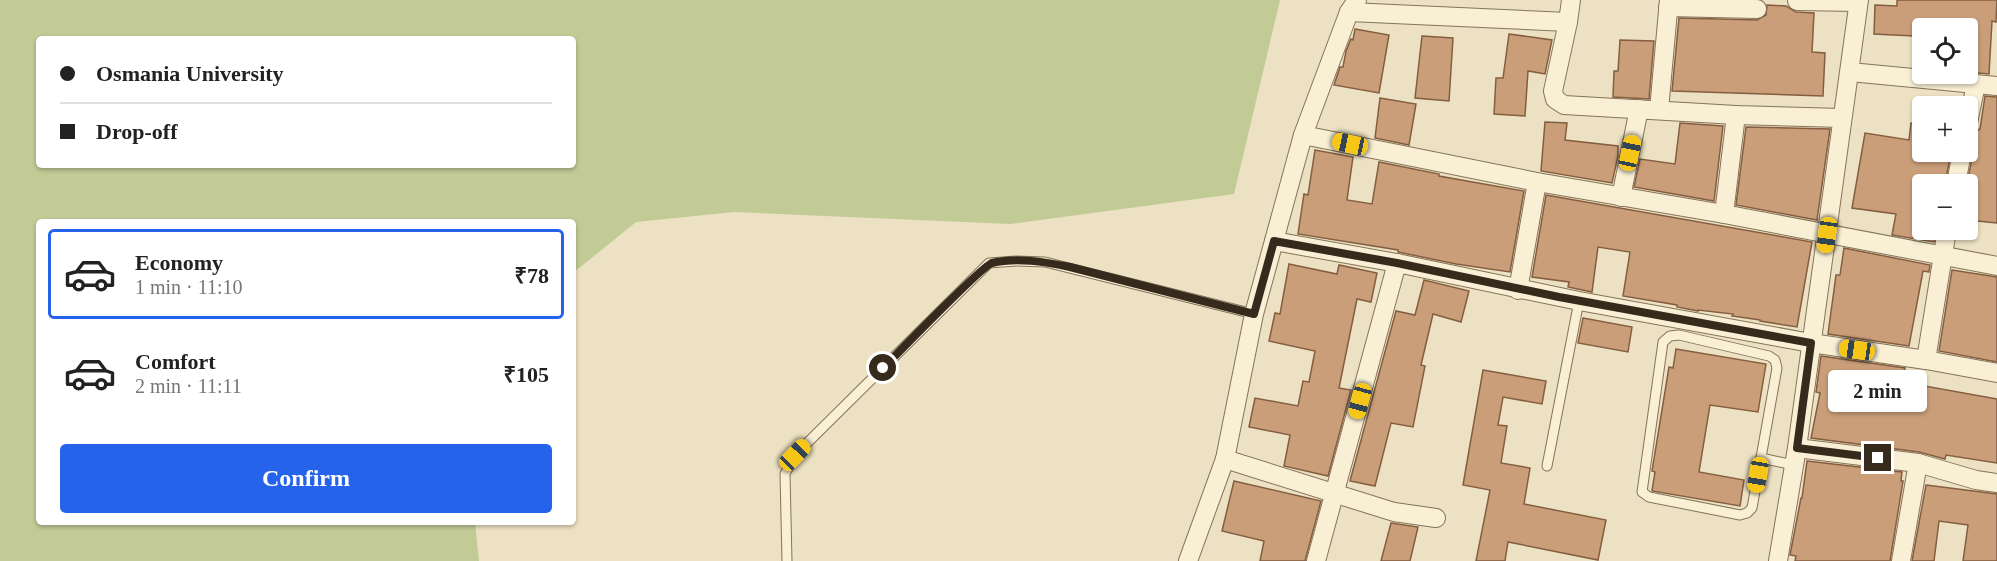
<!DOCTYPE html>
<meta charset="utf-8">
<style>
body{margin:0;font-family:Georgia,serif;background:#f6f6f6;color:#222;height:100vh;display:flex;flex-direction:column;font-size:22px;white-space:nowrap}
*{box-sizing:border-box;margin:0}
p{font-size:20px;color:#767676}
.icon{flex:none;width:33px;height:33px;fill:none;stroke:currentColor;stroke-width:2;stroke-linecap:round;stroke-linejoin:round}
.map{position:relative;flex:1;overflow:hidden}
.drawer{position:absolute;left:36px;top:219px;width:540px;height:306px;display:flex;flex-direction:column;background:#fff;border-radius:6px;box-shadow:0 2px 4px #0004}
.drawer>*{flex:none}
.top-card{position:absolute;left:36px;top:36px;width:540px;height:132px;border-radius:6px;box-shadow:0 2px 4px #0004;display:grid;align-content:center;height:132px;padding:0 24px;background:#fff}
.buttons{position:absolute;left:1912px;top:18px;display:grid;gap:12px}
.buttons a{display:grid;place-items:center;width:66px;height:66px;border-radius:6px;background:#fff;box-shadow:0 2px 4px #0004;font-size:30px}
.end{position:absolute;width:27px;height:27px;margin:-14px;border:8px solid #362a1d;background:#fff;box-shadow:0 0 0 3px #fff}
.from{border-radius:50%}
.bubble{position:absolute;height:42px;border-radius:6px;background:#fff;box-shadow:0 2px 4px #0004;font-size:20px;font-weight:800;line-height:42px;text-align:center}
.car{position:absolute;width:18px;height:36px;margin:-18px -9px;border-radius:8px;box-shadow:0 0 4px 2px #0007;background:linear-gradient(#f5c518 24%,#345 0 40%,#f5c518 0 76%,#345 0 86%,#f5c518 0)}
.top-card b{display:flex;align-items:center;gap:21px;height:57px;font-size:22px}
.top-card b+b{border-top:2px solid #e0e0e0}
.top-card i{width:15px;height:15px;background:#222}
ul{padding:10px 0 0;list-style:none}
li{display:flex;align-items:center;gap:18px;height:90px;margin:0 12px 9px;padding:0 12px;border:3px solid transparent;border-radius:6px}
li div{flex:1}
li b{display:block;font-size:22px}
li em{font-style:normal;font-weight:800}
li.selected{border-color:#2563eb}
li>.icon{width:54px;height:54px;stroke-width:1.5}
.button{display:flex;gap:12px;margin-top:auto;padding:12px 24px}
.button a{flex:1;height:69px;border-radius:6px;background:#2563eb;color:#fff;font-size:24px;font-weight:800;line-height:69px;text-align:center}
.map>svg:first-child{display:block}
.green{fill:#c2ca96;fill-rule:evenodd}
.building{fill:#ca9e79;stroke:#845e40;stroke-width:1.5}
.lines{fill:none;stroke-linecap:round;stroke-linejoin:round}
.service-casing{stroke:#86735a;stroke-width:11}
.minor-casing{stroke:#86735a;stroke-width:20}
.service{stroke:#f8efd5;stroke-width:9}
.minor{stroke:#f8efd5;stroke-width:18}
.route{stroke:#362a1d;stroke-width:8}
</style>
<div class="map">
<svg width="1997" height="561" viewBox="0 0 1997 561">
<rect width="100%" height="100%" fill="#ece1c2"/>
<!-- green -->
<path class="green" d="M0,0H1280L1234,194L1010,224L734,212L636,222L573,273V222H39V522H475L479,561H0ZM39,39H573V165H39Z"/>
<!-- building -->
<g class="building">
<polygon points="1897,0 1997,0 1996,22 1992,21 1989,74 1968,72 1968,28 1915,28 1914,36 1874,34 1875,5 1897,6"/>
<polygon points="1767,5 1786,6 1796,12 1814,13 1812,52 1825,53 1823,96 1672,91 1679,18 1757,20 1766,15"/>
<polygon points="1355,29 1389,35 1379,93 1334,85 1340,67 1343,67 1346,51 1351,39 1353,40"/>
<polygon points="1509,34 1552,40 1545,74 1528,71 1525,116 1494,114 1496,78 1503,78"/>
<polygon points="1422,36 1453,38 1449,101 1415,98"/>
<polygon points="1620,40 1654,41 1649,99 1613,97 1614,71 1618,71"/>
<polygon points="1985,96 1997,97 1997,223 1968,220 1967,184 1973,153 1970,144 1971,134 1980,129"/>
<polygon points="1380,98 1416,104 1409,145 1375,138"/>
<polygon points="1545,122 1567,123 1565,140 1618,146 1618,156 1612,183 1541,171"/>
<polygon points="1680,123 1723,126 1714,201 1634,187 1640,159 1675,164"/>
<polygon points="1911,123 1923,125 1923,152 1951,152 1945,184 1923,184 1923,230 1936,230 1934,242 1892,235 1896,214 1852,208 1865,133 1909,140"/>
<polygon points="1746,127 1830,129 1817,220 1736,205"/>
<polygon points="1315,150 1353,157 1347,200 1372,204 1379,162 1439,174 1439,176 1524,191 1510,272 1456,264 1398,252 1398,250 1298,234 1304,194 1308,195"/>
<polygon points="1546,195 1812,242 1797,327 1760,321 1760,320 1732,316 1733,314 1698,310 1698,311 1677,307 1677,305 1623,296 1630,252 1598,247 1592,292 1568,287 1569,282 1532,277"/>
<polygon points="1844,248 1930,265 1929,272 1923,271 1909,346 1828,334 1836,275 1840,275"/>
<polygon points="1289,264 1337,274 1339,265 1377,273 1371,302 1357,299 1339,388 1351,390 1328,476 1284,466 1290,435 1249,427 1255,398 1298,406 1303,381 1309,382 1315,351 1269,341 1275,313 1280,314"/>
<polygon points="1952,270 1997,277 1997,362 1939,351"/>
<polygon points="1424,280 1469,291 1461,322 1433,314 1421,365 1425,366 1413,427 1391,423 1375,486 1350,481 1396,311 1415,315"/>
<polygon points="1583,318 1632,327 1628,352 1578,343"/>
<polygon points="1676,349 1766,364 1758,412 1710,405 1699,472 1744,480 1740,506 1652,491 1655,472 1652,471 1669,367 1673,368"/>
<polygon points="1821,356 1905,368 1902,382 1997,399 1997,463 1946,455 1945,459 1919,452 1811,438 1820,393 1816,392"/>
<polygon points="1483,370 1546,381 1542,404 1503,397 1498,425 1507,426 1501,463 1530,468 1524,504 1606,520 1598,560 1508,542 1505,561 1476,561 1490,490 1463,485"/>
<polygon points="1807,461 1902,472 1901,481 1903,481 1890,561 1795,561 1796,556 1790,555 1801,498 1802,498"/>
<polygon points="1234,481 1321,501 1305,561 1260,561 1264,541 1222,531"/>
<polygon points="1926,485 1997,494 1997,561 1963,561 1968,525 1939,521 1934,561 1912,561"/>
<polygon points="1391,523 1418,527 1410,561 1381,561"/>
</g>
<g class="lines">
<defs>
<g id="service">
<polygon points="1679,335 1769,356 1775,360 1777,368 1752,508 1747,513 1740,515 1649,497 1642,492 1663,342 1670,336"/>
<polyline points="1761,458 1794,465"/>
<polyline points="1547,466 1579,301"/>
<polyline points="787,561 785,474 795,455 989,263 1016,261 1045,262 1254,314"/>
</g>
<g id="minor">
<polyline points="1797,1 1858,2"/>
<polyline points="1668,7 1757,9"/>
<polyline points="1349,12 1568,22 1571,0"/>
<polyline points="1568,22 1553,91 1555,99 1564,105 1736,115 1842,118"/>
<polyline points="1850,72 1997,86"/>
<polyline points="1659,110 1669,0"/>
<polyline points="1968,123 1976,84"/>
<polyline points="1303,135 1537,182 1724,214 1997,266"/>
<polyline points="1956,184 1962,152"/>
<polyline points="1621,197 1639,109"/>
<polyline points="1724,214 1736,115"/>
<polyline points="1274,241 1397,263 1579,301 1811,343 1926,360 1997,373"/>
<polyline points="1518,290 1537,182"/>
<polyline points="1926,360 1947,230"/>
<polyline points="1797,448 1918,463 1976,480 1997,483"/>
<polyline points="1225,459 1394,512 1436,518"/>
<polyline points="1188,561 1225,459 1254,314 1303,135 1349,12 1357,0"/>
<polyline points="1316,561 1397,263"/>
<polyline points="1778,561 1797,448 1859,0"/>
<polyline points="1901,561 1918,463"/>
</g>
</defs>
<!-- service casing -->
<use href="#service" class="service-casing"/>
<!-- minor casing -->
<use href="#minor" class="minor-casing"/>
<!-- service -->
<use href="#service" class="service"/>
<!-- minor -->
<use href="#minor" class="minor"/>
</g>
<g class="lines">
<!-- route -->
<path class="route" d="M883,368C897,354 983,265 992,263C1017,257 1045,262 1070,267L1254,314L1274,241L1397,263L1559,297L1811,343L1797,448L1878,458"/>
</g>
</svg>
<div class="buttons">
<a><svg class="icon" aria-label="locate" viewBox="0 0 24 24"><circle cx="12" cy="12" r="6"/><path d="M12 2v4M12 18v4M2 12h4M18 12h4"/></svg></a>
<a>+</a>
<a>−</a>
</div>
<i class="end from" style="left:883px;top:368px"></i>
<i class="end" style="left:1878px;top:458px"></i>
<div class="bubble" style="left:1828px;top:370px;width:99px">2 min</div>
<i class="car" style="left:1350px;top:144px;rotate:282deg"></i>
<i class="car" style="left:1630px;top:153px;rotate:12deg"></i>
<i class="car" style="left:1827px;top:235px;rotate:188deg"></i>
<i class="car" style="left:1857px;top:350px;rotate:278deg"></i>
<i class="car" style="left:1360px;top:401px;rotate:195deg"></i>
<i class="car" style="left:795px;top:455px;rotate:44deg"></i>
<i class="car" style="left:1758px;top:475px;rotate:190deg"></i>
<div class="top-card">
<b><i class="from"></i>Osmania University</b>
<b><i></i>Drop-off</b>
</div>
<section class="drawer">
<ul>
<li class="selected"><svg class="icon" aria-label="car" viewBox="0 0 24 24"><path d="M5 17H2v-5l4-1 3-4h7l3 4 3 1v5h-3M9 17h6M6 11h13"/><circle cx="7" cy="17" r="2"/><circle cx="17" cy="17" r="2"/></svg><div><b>Economy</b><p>1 min · 11:10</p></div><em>₹78</em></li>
<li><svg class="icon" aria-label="car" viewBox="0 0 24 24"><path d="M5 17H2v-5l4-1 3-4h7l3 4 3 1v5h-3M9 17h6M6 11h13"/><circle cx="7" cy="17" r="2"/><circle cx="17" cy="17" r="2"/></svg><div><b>Comfort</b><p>2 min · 11:11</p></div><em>₹105</em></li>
</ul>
<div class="button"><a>Confirm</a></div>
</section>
</div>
